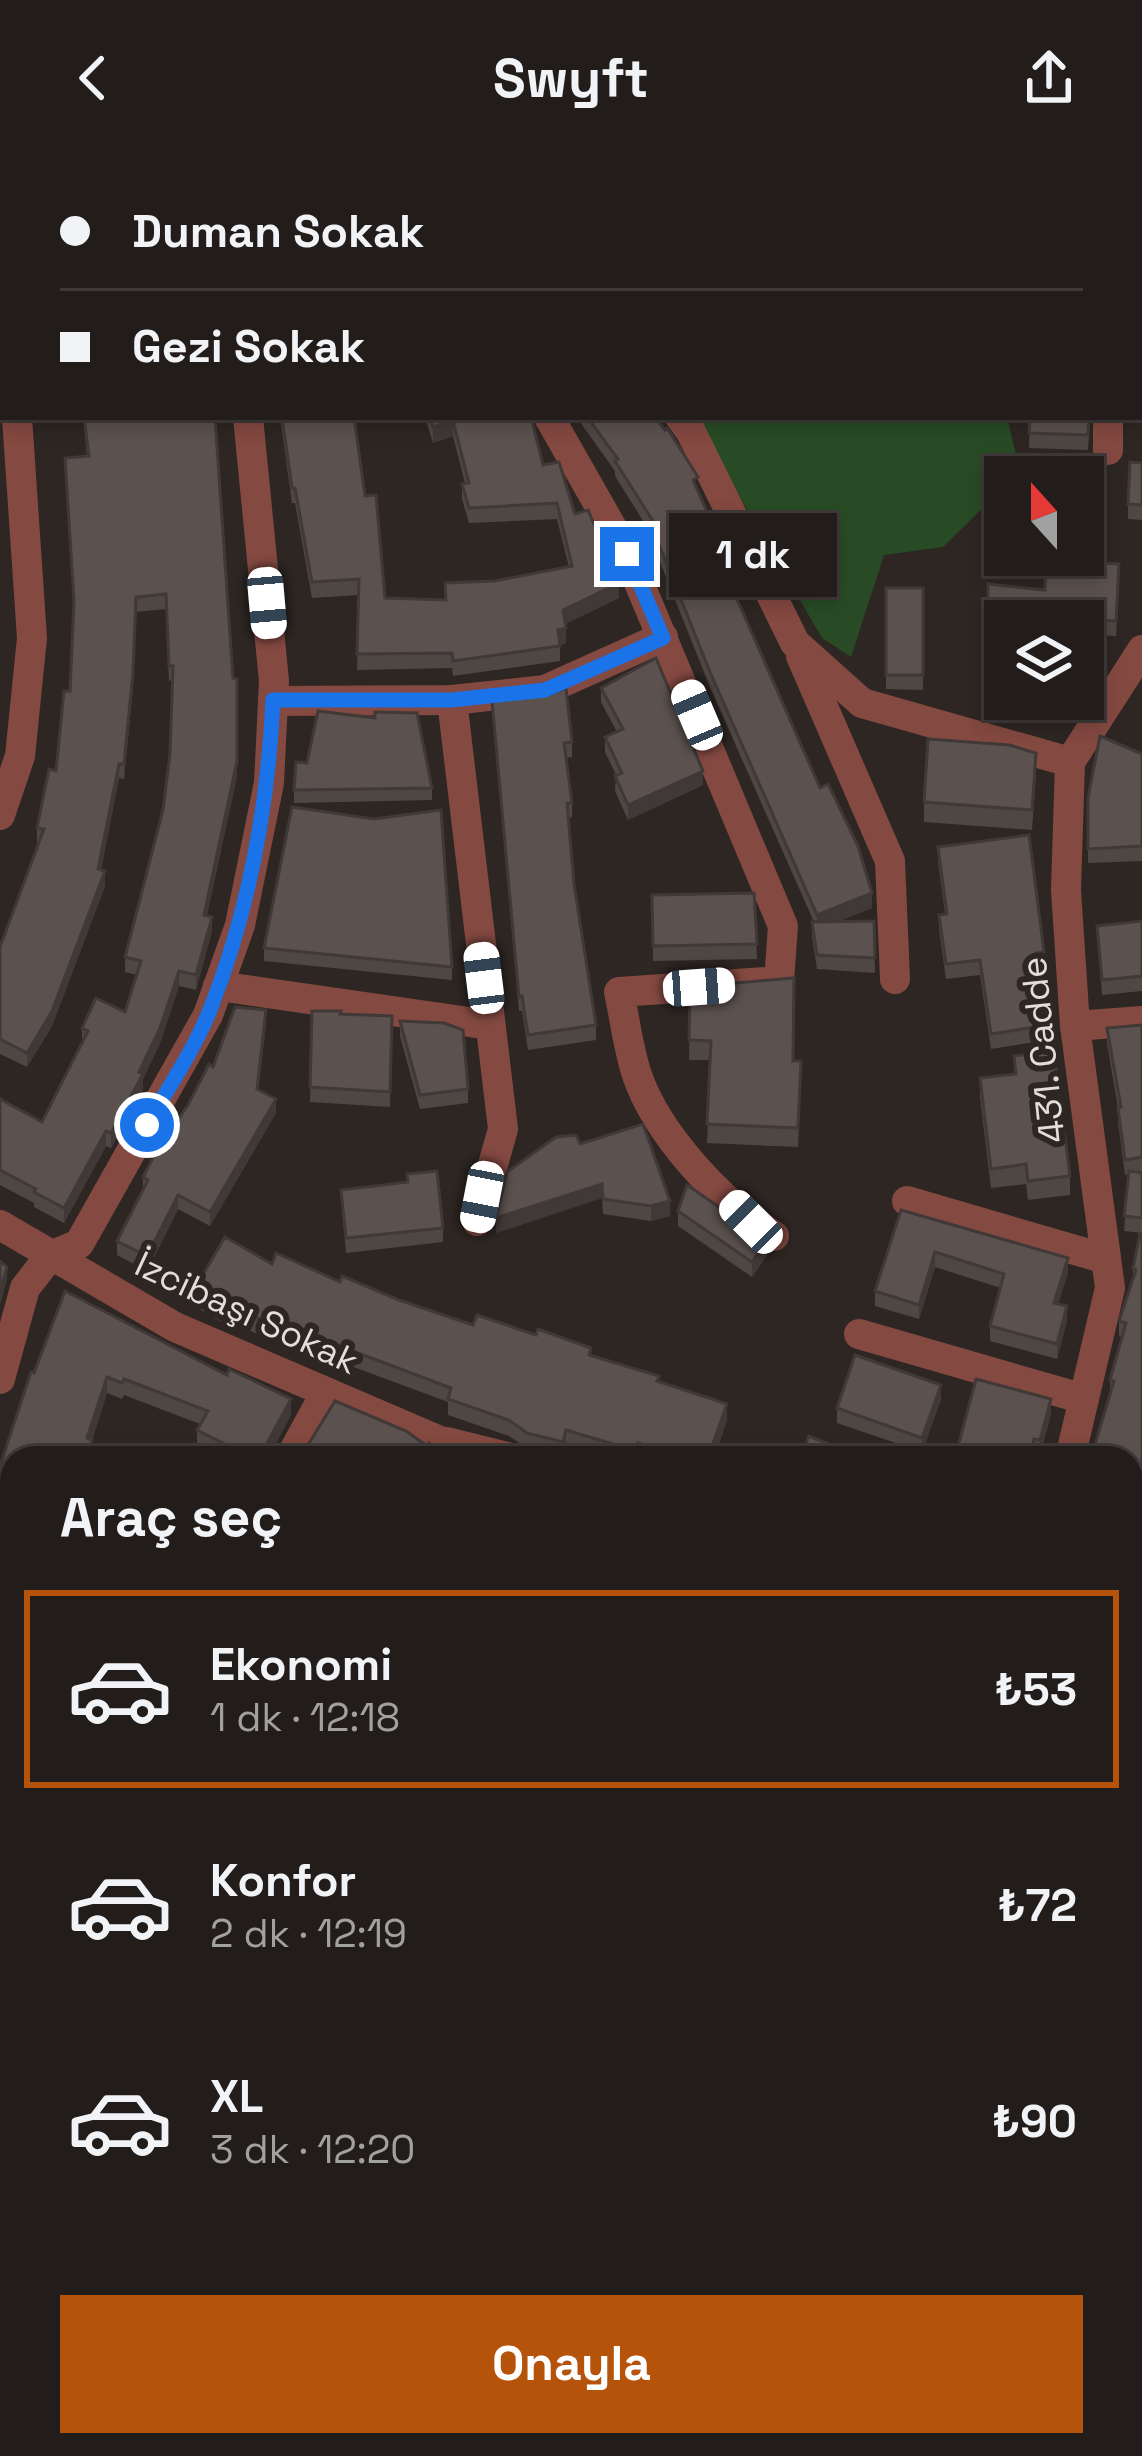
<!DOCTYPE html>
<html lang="tr">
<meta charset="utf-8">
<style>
body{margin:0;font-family:"Space Grotesk",sans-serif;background:#2e2927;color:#f1f3f6;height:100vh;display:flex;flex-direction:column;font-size:45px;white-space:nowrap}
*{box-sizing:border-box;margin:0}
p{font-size:39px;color:#a2a1a2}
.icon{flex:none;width:66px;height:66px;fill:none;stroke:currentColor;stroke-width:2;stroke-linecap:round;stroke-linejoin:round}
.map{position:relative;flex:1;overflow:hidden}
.sheet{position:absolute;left:0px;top:1290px;width:1143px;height:1011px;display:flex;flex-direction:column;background:#221c1a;border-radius:36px 36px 0 0;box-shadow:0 6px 18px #0003,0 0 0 3px #3f3a39}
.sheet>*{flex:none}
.hud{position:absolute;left:0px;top:0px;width:1143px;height:264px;box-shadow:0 6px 18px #0003,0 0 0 3px #3f3a39;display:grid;align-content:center;height:264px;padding:0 60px;background:#221c1a}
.needle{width:78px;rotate:339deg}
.fabs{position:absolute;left:984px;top:300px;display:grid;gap:24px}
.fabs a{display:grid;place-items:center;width:120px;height:120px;border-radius:0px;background:#221c1a;box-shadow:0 6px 18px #0003,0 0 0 3px #3f3a39;font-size:60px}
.end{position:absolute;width:54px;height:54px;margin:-27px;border:15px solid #1a73e8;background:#fff;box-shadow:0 0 0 6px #fff}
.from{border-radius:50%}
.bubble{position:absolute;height:84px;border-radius:0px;background:#221c1a;box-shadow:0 6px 18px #0003,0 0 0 3px #3f3a39;font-size:39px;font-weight:600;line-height:84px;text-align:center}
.car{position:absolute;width:36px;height:72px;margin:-36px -18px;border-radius:15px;box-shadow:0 0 9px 3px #0007;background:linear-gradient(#fff 24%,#345 0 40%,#fff 0 76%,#345 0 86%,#fff 0)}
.hud b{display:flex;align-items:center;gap:42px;height:114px;font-size:45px}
.hud b+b{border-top:3px solid #3f3a39}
.hud i{width:30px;height:30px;background:#f1f3f6}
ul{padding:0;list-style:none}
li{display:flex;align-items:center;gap:36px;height:198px;margin:0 24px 18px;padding:0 36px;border:6px solid transparent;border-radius:0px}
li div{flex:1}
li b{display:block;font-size:45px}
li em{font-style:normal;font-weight:600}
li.active{border-color:#b45309}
li>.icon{width:108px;height:108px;stroke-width:1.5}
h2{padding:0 60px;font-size:54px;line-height:144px}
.action{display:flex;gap:24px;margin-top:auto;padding:24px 60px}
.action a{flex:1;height:138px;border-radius:0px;background:#b45309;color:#fff;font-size:48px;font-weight:600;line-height:138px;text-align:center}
header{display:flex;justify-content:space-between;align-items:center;height:156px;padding:0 60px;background:#221c1a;font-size:54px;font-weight:600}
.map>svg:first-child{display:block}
.green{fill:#284b25}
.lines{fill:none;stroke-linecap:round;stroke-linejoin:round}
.minor{stroke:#844941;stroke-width:30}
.wall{fill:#4e4744}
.shaded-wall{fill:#403937}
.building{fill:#5b524f;stroke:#403937;stroke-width:3}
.route{stroke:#1a73e8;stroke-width:15}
.labels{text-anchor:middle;stroke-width:12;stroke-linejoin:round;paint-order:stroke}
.street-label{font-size:36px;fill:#e3dddb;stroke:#2d2623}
</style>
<header><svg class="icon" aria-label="back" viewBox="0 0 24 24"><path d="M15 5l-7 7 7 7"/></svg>Swyft<svg class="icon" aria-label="share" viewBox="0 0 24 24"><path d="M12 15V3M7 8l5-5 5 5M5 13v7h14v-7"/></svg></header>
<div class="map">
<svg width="1142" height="2300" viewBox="0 0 1142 2300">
<rect width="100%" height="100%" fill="#2d2623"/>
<!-- green -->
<polygon class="green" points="693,261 1007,261 1020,315 1014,321 1005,321 1005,330 943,391 884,399 851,501 822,482"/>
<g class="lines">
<!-- minor -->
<g class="minor">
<polyline points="423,0 424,3"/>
<polyline points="544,0 545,3"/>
<polyline points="854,3 862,0"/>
<polyline points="1125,3 1125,0"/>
<polyline points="0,22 3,9"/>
<polyline points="1140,91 1142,91"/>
<polyline points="0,184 3,196"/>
<path d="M549,261L627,398L783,770L779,825L619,836C625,863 628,892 637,919C657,978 721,1047 774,1080"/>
<polyline points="680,261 691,276 795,487 862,547 1070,606"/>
<polyline points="1108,294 1108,261"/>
<polyline points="801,500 890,705 895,823"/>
<polyline points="452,544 503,973 477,1065"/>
<polyline points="273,545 452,544 545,534 663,481"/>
<polyline points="0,659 20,600 32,482 17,261"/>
<polyline points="218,830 490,869"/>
<polyline points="1075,870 1142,865"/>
<polyline points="907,1045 1106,1103"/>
<polyline points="0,1069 175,1171 440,1285 466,1302"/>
<polyline points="859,1178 1084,1243"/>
<polyline points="0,1223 25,1132 50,1100 79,1088 208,859 240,769 269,627 274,525 248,261"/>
<polyline points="447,1286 511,1302"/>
<polyline points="290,1302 325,1238"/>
<polyline points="1070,1302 1110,1132 1075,870 1066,734 1070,606 1142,494"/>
<polyline points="1131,1691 1142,1673"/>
<polyline points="0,1746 12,1731"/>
<polyline points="0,1948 12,1933"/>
<polyline points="1131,2013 1142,2021"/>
<polyline points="1131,2150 1142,2157"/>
<polyline points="0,2297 2,2300"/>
<polyline points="215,2300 223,2289"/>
<polyline points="543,2300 550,2289"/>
<polyline points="734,2300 741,2289"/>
<polyline points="1141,2300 1142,2299"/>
</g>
</g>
<!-- wall -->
<g class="wall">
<polygon points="83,261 215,261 237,620 207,759 212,775 196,834 179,830 160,887 143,923 143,933 111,992 106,990 64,1067 34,1051 34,1047 0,1029 0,943 42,966 82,887 82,872 125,856 137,819 125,816 125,801 163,654 170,598 172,524 169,525 166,453 136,456 133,531 124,623 119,622 101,714 105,730 52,870 27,911 0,898 0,791 39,687 37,687 37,672 56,615 70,535 87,300"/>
<polygon points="280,261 354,261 365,340 385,442 445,443 445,427 495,425 569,411 557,363 469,367 462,343 462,328 465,327 453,280 433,287 425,261 514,261 575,358 619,442 565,468 566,487 560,489 560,505 453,520 452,512 357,514 359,439 312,442 295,347 292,347"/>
<polygon points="580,261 655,261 698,335 724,415 872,752 837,766 874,765 875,817 817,813 812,781 812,766 814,766 710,531 650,381 650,376 615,320 615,315 580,266"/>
<polygon points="1030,261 1090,261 1088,294 1029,292"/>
<polygon points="1142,307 1142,364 1128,363 1128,348"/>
<polygon points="1119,422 1116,480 1094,479 1095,514 1005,465 1005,543 989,541 988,428 1045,434"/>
<polygon points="886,432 923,432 923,534 886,533"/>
<polygon points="601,532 703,629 628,664 615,635 616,619 605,596 605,581 617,576 601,546"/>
<polygon points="1009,543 1080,543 1070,563 1038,559 1038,546"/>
<polygon points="492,545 572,586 572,601 566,602 572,647 572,661 569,662 574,728 596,869 596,884 528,894 522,855 519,855"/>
<polygon points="1142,598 1142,705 1088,707 1088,642"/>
<polygon points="307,607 432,632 432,644 294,647 294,634"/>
<polygon points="1036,617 1032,674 924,666 924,646"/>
<polygon points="938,691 1044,796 1044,811 1039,811 1047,869 1047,884 991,893 980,819 946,823 939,774 939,759 945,758 938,706"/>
<polygon points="754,737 757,803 653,805 652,739"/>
<polygon points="1142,765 1142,835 1102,839 1097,770"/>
<polygon points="264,792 452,811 452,824 264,805"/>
<polygon points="690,831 793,905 801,925 798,991 707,987 711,904 689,904"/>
<polygon points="312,855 340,858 392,860 390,951 310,946"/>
<polygon points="400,865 468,933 468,947 420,953 400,880"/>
<polygon points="266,868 258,934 276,957 210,1070 178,1053 147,1115 117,1099 117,1085 143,1033 143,1021 213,911"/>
<polygon points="1142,869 1142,1077 1124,1075 1129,1018 1125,1019 1118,967 1118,952 1107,887 1107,872"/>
<polygon points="1014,900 1070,1020 1070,1039 1028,1044 1026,1028 991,1032 980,942 980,922 1014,918"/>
<polygon points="580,988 670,1060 651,1065 603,1058 602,1042 496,1077"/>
<polygon points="407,1018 443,1072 443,1086 346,1097 341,1034 407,1026"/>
<polygon points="901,1054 1068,1117 1058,1148 1067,1165 1057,1203 990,1185 990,1170 1001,1132 935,1111 919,1163 875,1150 875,1135"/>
<polygon points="678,1055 767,1099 752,1121 678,1070"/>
<polygon points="1142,1078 1142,1357 1131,1353 1131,1302 1110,1238 1110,1224 1122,1181 1119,1180 1119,1165 1133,1124 1133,1112"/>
<polygon points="272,1108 340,1126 473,1169 591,1199 659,1225 727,1264 714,1302 609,1302 566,1289 563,1301 527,1292 509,1280 448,1259 448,1246 305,1193 303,1198 233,1167 230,1171 194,1150 194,1134"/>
<polygon points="65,1135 291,1259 268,1302 221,1302 197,1290 197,1274 200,1268 124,1239 122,1243 107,1237 92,1284 92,1302 12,1302 34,1217"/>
<polygon points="941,1243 922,1296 837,1267 837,1252"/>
<polygon points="1051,1258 1040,1299 1034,1298 1033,1302 955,1302"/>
<polygon points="1131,1478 1142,1484 1142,1611 1131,1606"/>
<polygon points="1142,1752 1142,1854 1136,1863 1142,1867 1142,1969 1131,1961 1131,1770"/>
<polygon points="12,1989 12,2068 0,2060 0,1999"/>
<polygon points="1131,2039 1142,2046 1142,2132 1131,2124"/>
<polygon points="91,2289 120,2289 112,2300 97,2300 91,2296"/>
</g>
<!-- shaded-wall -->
<g class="shaded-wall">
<polygon points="152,0 186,0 179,3 145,3"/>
<polygon points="768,0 801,0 794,3 762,3"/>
<polygon points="453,265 453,280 433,287 433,271"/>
<polygon points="619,427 619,442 563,469 563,454"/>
<polygon points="136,441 133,531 124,623 124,608"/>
<polygon points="566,472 566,487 558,489 558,474"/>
<polygon points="1095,500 1095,514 1083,537 1083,522"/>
<polygon points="1073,543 1080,543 1070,563 1070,548"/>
<polygon points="237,605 237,620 204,773 204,759"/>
<polygon points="119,608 119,622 98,728 98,713"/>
<polygon points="703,615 703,629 628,664 628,649"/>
<polygon points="105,715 105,730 52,870 27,911 27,897"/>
<polygon points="872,737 872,752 817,774 817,759"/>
<polygon points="212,761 212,775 196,834 196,819"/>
<polygon points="179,815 179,830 160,887 143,923 143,933 111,992 111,977 139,916"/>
<polygon points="266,854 266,868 257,947 257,933"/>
<polygon points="276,943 276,957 210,1070 210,1056"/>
<polygon points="106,975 106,990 64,1067 64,1052"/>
<polygon points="602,1028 602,1042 496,1077 496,1062"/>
<polygon points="178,1039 178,1053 147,1115 147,1100"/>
<polygon points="670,1045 670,1060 651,1065 651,1050"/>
<polygon points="767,1084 767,1099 752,1121 752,1106"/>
<polygon points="935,1096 935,1111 919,1163 919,1149"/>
<polygon points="1068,1102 1068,1117 1054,1161 1054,1147"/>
<polygon points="7,1111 7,1124 0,1149 0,1136"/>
<polygon points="1067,1150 1067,1165 1057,1203 1057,1188"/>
<polygon points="107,1221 107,1237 87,1299 87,1282"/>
<polygon points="941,1229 941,1243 922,1296 922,1282"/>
<polygon points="291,1243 291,1259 268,1302 259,1302"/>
<polygon points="1051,1243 1051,1258 1040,1299 1040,1284"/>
<polygon points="727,1248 727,1264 714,1302 708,1302"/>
<polygon points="566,1274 566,1289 563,1301 563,1286"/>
<polygon points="12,1468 12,1485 0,1507 0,1491"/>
<polygon points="12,1674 12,1684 0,1700 0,1690"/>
<polygon points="1142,1839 1142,1854 1131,1870 1131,1855"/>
<polygon points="12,1875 12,1890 0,1904 0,1889"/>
<polygon points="1137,2181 1137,2197 1131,2205 1131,2190"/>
<polygon points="110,2289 120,2289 112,2300 107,2300 107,2292"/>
<polygon points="510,2289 517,2289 513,2300 502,2300"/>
<polygon points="667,2289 677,2289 670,2300 661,2300"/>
<polygon points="860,2289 870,2289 863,2300 852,2300"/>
<polygon points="1083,2289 1093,2289 1086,2300 1075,2300"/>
</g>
<!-- building -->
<g class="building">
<polygon points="22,0 87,0 88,3 21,3"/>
<polygon points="123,0 152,0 145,3 124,3"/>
<polygon points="341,0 410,0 413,3 342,3"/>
<polygon points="459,0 522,0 523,3 460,3"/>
<polygon points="597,0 693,0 695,3 598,3"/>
<polygon points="730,0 768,0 762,3 732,3"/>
<rect x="1140" y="0" width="2" height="60"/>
<rect x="1140" y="189" width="2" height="49"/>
<polygon points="84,261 215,261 233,522 237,523 237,605 204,759 212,761 196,819 179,815 160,872 139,916 143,918 111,977 106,975 64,1052 34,1036 36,1033 0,1014 0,943 42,966 88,875 82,872 96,842 125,856 141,805 125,801 163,654 170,598 173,510 169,510 166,438 136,441 133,516 124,608 119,608 98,713 105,715 52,855 27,897 0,883 0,791 44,673 37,672 49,613 56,615 64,535 70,535 74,445 65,302 89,300"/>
<polygon points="282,261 354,261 365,340 376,339 385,442 446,444 445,427 495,425 572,410 557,347 469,352 462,328 469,327 453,265 433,271 430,261 531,261 543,309 559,306 575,358 588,354 619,427 563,454 566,472 558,474 560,490 453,505 452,497 357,498 359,423 312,426 295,332 292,332"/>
<polygon points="587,261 655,261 665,274 667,272 698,321 693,324 726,399 719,402 820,632 828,628 858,690 872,737 817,759 710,516 650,366 653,365 615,305 618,303"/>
<polygon points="1030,261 1089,261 1088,279 1029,277"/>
<polygon points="1130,306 1142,307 1142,349 1128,348"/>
<polygon points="1046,404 1119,408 1116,465 1094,464 1095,500 1083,522 1083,465 1005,465 1005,528 989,526 988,428 1045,434"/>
<rect x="886" y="432" width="37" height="87"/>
<polygon points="656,502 703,615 628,649 615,620 622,617 605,581 623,573 601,532"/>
<polygon points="566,532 572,586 564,587 572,647 567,647 574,728 596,869 528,879 522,840 519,841 492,545 548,539"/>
<polygon points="1038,543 1073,543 1070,548"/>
<polygon points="318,555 375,562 375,556 417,557 432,632 294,634 296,606 307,607"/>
<polygon points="1100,580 1142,598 1142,690 1088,693 1088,642"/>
<polygon points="928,583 1009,589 1036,597 1032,654 924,646"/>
<polygon points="292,651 374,663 441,654 452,811 264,792"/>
<polygon points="1029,679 1044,796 1036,797 1047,869 991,878 980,804 946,808 939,759 947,758 938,691"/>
<polygon points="754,737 757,788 653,790 652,739"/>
<polygon points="874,765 875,802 817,799 812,766"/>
<polygon points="1142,765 1142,820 1102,824 1097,770"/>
<polygon points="794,822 793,905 801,905 798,972 707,968 711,885 689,884 690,831"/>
<polygon points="235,851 266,854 257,933 276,943 210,1056 178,1039 147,1100 117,1085 148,1024 143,1021 157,994 188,949 209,908 213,911"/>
<polygon points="312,855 341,855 340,858 392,860 390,936 310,931"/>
<polygon points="400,865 444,867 463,874 468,933 420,939"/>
<polygon points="1142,869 1142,1001 1125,1004 1118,952 1121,951 1107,872"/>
<polygon points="1054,895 1070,1020 1028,1025 1026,1008 991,1013 980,922 1016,918 1014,900"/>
<polygon points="643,968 670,1045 651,1050 603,1043 602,1028 496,1062 507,1016 556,981 576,979 580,988"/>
<polygon points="437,1015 443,1072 346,1082 341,1034 408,1026 407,1018"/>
<polygon points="1129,1015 1142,1017 1142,1062 1124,1060"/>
<polygon points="687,1029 767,1084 752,1106 678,1055"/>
<polygon points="901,1054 1068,1102 1054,1147 1067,1150 1057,1188 990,1170 1004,1118 935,1096 919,1149 875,1135"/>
<polygon points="1140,1077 1142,1078 1142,1342 1131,1338 1131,1302 1091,1302 1114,1225 1110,1224 1126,1167 1119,1165 1136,1114 1133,1112"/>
<polygon points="225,1081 272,1108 276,1097 340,1126 342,1120 399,1144 473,1169 477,1159 536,1179 538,1173 591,1192 589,1199 659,1220 657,1225 727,1248 708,1302 684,1302 638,1287 636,1295 566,1274 563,1286 527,1277 509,1264 448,1243 451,1232 305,1177 303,1182 233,1151 230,1155 194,1134"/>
<polygon points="0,1105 7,1111 0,1136"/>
<polygon points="65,1135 227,1219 229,1213 291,1243 259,1302 253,1302 197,1274 208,1255 124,1223 122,1227 107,1221 87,1282 92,1284 86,1302 12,1302 12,1468 0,1491 0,1310 31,1216 34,1217"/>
<polygon points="855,1199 941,1229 922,1282 837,1252"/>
<polygon points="976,1223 1051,1243 1040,1284 1034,1283 1030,1302 955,1302"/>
<polygon points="335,1245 406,1275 427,1290 429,1287 450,1302 300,1302"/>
<polygon points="809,1280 863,1302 800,1302"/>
<polygon points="1131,1478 1142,1484 1142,1596 1131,1591"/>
<polygon points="12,1632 12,1674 0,1690 0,1649"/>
<polygon points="12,1752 12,1875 0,1889 0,1773"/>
<polygon points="1142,1752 1142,1839 1131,1855 1131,1770"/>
<polygon points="1131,1860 1142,1867 1142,1954 1131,1946"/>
<polygon points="9,1987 12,1989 12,2053 0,2045 0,1999"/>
<polygon points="1131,2039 1142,2046 1142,2117 1131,2110"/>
<polygon points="420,2289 510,2289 502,2300 413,2300"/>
<polygon points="578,2289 667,2289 661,2300 571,2300"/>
<polygon points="765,2289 860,2289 852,2300 758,2300"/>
<polygon points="990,2289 1083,2289 1075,2300 984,2300"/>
</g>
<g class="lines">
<!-- route -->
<path class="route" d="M147,969C168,932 194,894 210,854C249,755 268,651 273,544H452L545,534L663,482L627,398"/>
</g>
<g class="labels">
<!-- street labels -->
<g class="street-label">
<text transform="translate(1042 894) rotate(-96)" y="13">431. Cadde</text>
<text transform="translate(247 1156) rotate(25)" y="13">İzcibaşı Sokak</text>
</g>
</g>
</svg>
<div class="fabs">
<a><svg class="needle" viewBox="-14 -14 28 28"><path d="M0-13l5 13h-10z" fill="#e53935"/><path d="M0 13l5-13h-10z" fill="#a2a1a2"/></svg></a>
<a><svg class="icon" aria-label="layers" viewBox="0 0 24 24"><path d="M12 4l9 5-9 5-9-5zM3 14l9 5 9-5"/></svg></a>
</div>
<i class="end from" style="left:147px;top:969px"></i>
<i class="end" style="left:627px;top:398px"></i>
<div class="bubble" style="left:669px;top:357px;width:168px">1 dk</div>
<i class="car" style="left:267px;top:447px;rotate:175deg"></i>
<i class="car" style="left:697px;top:559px;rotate:337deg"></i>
<i class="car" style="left:484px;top:822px;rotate:353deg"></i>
<i class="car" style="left:699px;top:831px;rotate:86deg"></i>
<i class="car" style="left:482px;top:1041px;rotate:191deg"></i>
<i class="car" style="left:751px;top:1066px;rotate:315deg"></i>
<div class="hud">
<b><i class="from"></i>Duman Sokak</b>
<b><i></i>Gezi Sokak</b>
</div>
<section class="sheet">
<h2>Araç seç</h2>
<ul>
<li class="active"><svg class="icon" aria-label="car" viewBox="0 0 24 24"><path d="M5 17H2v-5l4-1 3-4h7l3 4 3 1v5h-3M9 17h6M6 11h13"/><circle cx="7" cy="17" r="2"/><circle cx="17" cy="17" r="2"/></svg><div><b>Ekonomi</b><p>1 dk · 12:18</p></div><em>₺53</em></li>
<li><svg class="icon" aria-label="car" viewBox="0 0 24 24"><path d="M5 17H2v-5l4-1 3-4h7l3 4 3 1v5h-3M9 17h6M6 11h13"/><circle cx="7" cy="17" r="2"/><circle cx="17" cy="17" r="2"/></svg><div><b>Konfor</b><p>2 dk · 12:19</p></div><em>₺72</em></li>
<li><svg class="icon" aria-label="car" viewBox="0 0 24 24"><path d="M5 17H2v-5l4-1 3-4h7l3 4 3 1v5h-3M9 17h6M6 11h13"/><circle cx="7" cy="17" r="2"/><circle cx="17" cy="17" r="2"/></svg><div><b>XL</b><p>3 dk · 12:20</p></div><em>₺90</em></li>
</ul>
<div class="action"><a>Onayla</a></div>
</section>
</div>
